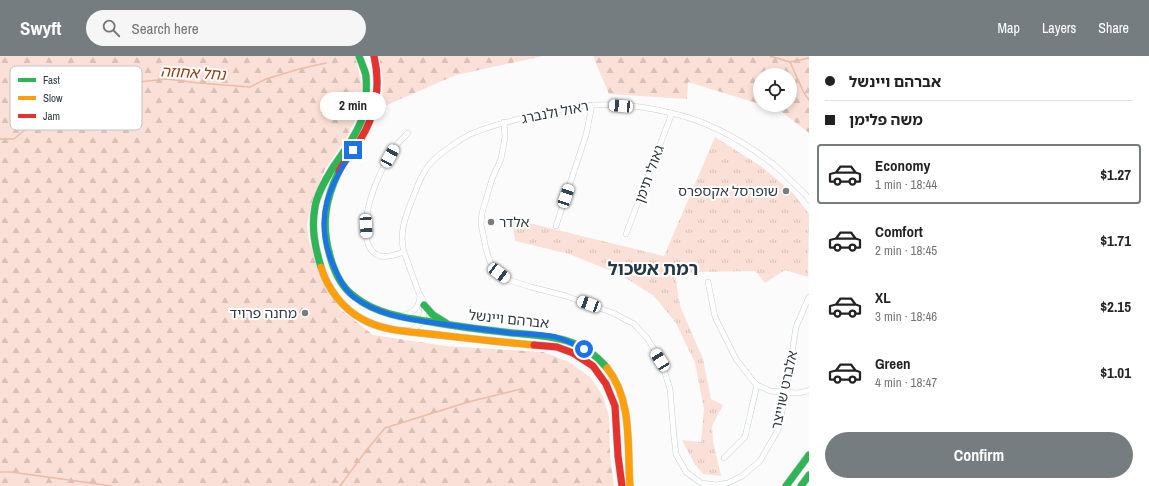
<!DOCTYPE html>
<meta charset="utf-8">
<style>
body{margin:0;font-family:"Archivo Narrow","Noto Sans Hebrew",sans-serif;background:#f6f6f6;color:#222;height:100vh;display:flex;flex-direction:column;font-size:15px;white-space:nowrap}
*{box-sizing:border-box;margin:0}
p{font-size:13px;color:#767676}
.icon{flex:none;width:22px;height:22px;fill:none;stroke:currentColor;stroke-width:2;stroke-linecap:round;stroke-linejoin:round}
.map{position:relative;flex:1;overflow:hidden}
.details{display:flex;flex-direction:column;background:#fff;width:340px}
.details>*{flex:none}
.banner{display:grid;align-content:center;height:88px;padding:0 16px;background:#fff}
.buttons{position:absolute;left:753px;top:12px;display:grid;gap:8px}
.buttons a{display:grid;place-items:center;width:44px;height:44px;border-radius:50%;background:#fff;box-shadow:0 2px 6px #0003;font-size:20px}
.end{position:absolute;width:18px;height:18px;margin:-9px;border:5px solid #1a73e8;background:#fff;box-shadow:0 0 0 2px #fff}
.from{border-radius:50%}
.bubble{position:absolute;height:28px;border-radius:14px;background:#fff;box-shadow:0 2px 6px #0003;font-size:13px;font-weight:700;line-height:28px;text-align:center}
.car{position:absolute;width:12px;height:24px;margin:-12px -6px;border-radius:5px;box-shadow:0 0 3px 1px #0007;background:linear-gradient(#fff 24%,#345 0 40%,#fff 0 76%,#345 0 86%,#fff 0)}
.banner b{display:flex;align-items:center;gap:14px;height:38px;font-size:15px}
.banner b+b{border-top:1px solid #e0e0e0}
.banner i{width:10px;height:10px;background:#222}
ul{padding:0;list-style:none}
li{display:flex;align-items:center;gap:12px;height:60px;margin:0 8px 6px;padding:0 8px;border:2px solid transparent;border-radius:4px}
li div{flex:1}
li b{display:block;font-size:15px}
li em{font-style:normal;font-weight:700}
li.selected{border-color:#767d81}
li>.icon{width:36px;height:36px;stroke-width:1.5}
.button{display:flex;gap:8px;margin-top:auto;padding:8px 16px}
.button a{flex:1;height:46px;border-radius:24px;background:#767d81;color:#fff;font-size:16px;font-weight:700;line-height:46px;text-align:center}
header{display:flex;align-items:center;gap:24px;box-sizing:border-box;height:56px;padding:0 20px;background:#767d81;color:#fff}
header strong{font-size:19px}
nav{display:flex;gap:22px;margin-inline-start:auto;font-size:14px}
.search{width:280px;height:36px;background:#f6f6f6;display:flex;align-items:center;gap:10px;box-sizing:border-box;padding:0 14px;border-radius:22px;color:#767676;font-size:15px}
main{display:flex;flex:1;min-height:0}
.map>svg:first-child{display:block}
.forest{fill:url(#forest-firs)}
.park{fill:url(#park-tufts)}
.lines{fill:none;stroke-linecap:round;stroke-linejoin:round}
.stream{stroke:#eebba6;stroke-width:1.5}
.street-casing{stroke:#cacfd2;stroke-width:6}
.fast-casing{stroke:#cacfd2;stroke-width:8}
.slow-casing{stroke:#cacfd2;stroke-width:8}
.jam-casing{stroke:#cacfd2;stroke-width:8}
.street{stroke:#fefefe;stroke-width:5}
.fast{stroke:#30b455;stroke-width:7}
.slow{stroke:#ff9f0a;stroke-width:7}
.jam{stroke:#e5322d;stroke-width:7}
.route{stroke:#1a73e8;stroke-width:5}
.poi-dot{fill:#767d81;stroke:#fff;stroke-width:1.5}
.labels{text-anchor:middle;stroke-width:4;stroke-linejoin:round;paint-order:stroke}
.street-label{font-size:14px;fill:#2f393f;stroke:#fff}
.poi-label{font-size:14px;fill:#2f393f;stroke:#fff;text-anchor:end}
.water-label{font-size:15px;font-style:italic;fill:#8e3a0f;stroke:#fff}
.district-label{font-size:18px;font-weight:bold;fill:#233844;stroke:#fff}
.key{fill:#fff;stroke:#c1c4c5;stroke-width:1}
.key-label{font-size:11px;fill:#2f393f}
</style>
<header>
<strong>Swyft</strong>
<div class="search"><svg class="icon" aria-label="search" viewBox="0 0 24 24"><circle cx="10" cy="10" r="6"/><path d="M15 15l6 6"/></svg>Search here</div>
<nav><a>Map</a><a>Layers</a><a>Share</a></nav>
</header>
<main>
<div class="map">
<svg width="809" height="430" viewBox="0 0 809 430">
<defs>
<pattern id="forest-firs" width="22" height="20" patternUnits="userSpaceOnUse"><rect width="22" height="20" fill="#fae0d6"/><path d="M5 1l3.5 6h-7zM16 11l3.5 6h-7z" fill="#d7c1b9"/></pattern>
<pattern id="park-tufts" width="24" height="20" patternUnits="userSpaceOnUse"><rect width="24" height="20" fill="#fae0d6"/><path d="M3 7l-1-3M5 7V3M7 7l1-3M15 17l-1-3M17 17v-4M19 17l1-3" fill="none" stroke="#d7c1b9"/></pattern>
</defs>
<rect width="100%" height="100%" fill="#fbfbfb"/>
<!-- forest -->
<g class="forest">
<polygon points="0,0 355,0 362,29 360,54 347,81 325,113 312,145 307,169 309,185 324,227 341,254 373,279 445,290 543,296 569,306 590,321 603,340 609,362 610,400 614,430 0,430"/>
<polygon points="379,0 543,0 456,19 382,51 383,24"/>
<polygon points="593,0 809,0 809,77 779,54 763,49 790,49 790,19 760,19 760,48 688,26 687,43 609,38"/>
</g>
<!-- park -->
<polygon class="park" points="715,81 762,111 793,137 809,158 808,221 785,214 765,227 755,215 697,216 675,218 680,250 703,303 711,343 723,349 712,370 713,385 721,420 703,418 694,407 682,384 701,386 704,353 695,307 676,267 654,240 621,219 569,198 515,185 512,163 664,200"/>
<g class="lines">
<!-- stream -->
<g class="stream">
<polyline points="770,0 790,6 809,2"/>
<polyline points="790,6 804,37 809,44"/>
<polyline points="0,83 14,83 46,56 71,41 111,29 167,23 198,27 250,31 266,23 299,13 326,7"/>
<polyline points="0,416 11,416 112,430"/>
<polyline points="340,430 365,396 385,372 468,346 521,333"/>
</g>
<defs>
<g id="street">
<polyline points="504,66 505,81 501,103 492,123 482,157 481,168 486,193 490,206 499,217 509,224 531,231 566,240 613,257 634,268 647,282 661,304 670,333 674,381 676,398 686,416 701,427 716,429 728,427 742,420 760,405 778,374 786,337 796,271 809,241"/>
<polyline points="556,170 586,79 592,49"/>
<polyline points="626,178 672,57"/>
<path d="M404,196C397,198 388,202 380,200C358,193 367,153 372,138C377,123 385,107 394,93C397,87 403,82 408,77"/>
<polyline points="708,226 715,261 736,303 753,325 757,329 770,335 798,337 808,335 809,334"/>
<path d="M402,260C414,256 419,252 420,240"/>
<path d="M408,275C420,272 426,261 424,249C424,244 421,241 419,237C414,224 409,210 404,196C399,178 405,161 412,144C418,128 424,111 438,100C445,94 465,80 473,77C495,68 518,63 540,58C558,54 575,49 593,49C618,48 648,51 671,57C709,65 743,85 773,108C785,118 795,129 806,139L809,144"/>
<polyline points="724,402 745,381 757,329"/>
</g>
<g id="fast">
<path d="M339,115C325,144 321,169 330,200C334,215 342,232 355,241C376,258 405,262 432,266C459,271 486,274 513,277C549,280 582,281 607,312"/>
<path d="M321,211C315,191 311,172 315,151C317,138 327,121 334,110C344,95 356,80 362,63C366,52 367,32 366,20C365,14 361,6 359,0"/>
<polyline points="424,249 433,259 446,267"/>
<polyline points="786,430 809,399"/>
<polyline points="801,430 809,419"/>
</g>
<g id="slow">
<path d="M321,211C327,232 343,253 362,263C383,275 407,275 430,278C465,282 499,286 534,289"/>
<path d="M607,312C633,344 627,391 630,430"/>
</g>
<g id="jam">
<path d="M339,115C345,104 353,95 360,84C376,59 381,29 374,0"/>
<polyline points="534,289 557,291 573,297 593,310 606,328 615,350 618,400 622,430"/>
</g>
</defs>
<!-- street casing -->
<use href="#street" class="street-casing"/>
<!-- fast casing -->
<use href="#fast" class="fast-casing"/>
<!-- slow casing -->
<use href="#slow" class="slow-casing"/>
<!-- jam casing -->
<use href="#jam" class="jam-casing"/>
<!-- street -->
<use href="#street" class="street"/>
<!-- fast -->
<use href="#fast" class="fast"/>
<!-- slow -->
<use href="#slow" class="slow"/>
<!-- jam -->
<use href="#jam" class="jam"/>
</g>
<g class="lines">
<!-- route -->
<path class="route" d="M353,94C330,129 315,159 330,201C336,216 342,232 355,242C380,260 413,264 442,268C465,271 488,274 511,277C524,278 544,278 556,281C565,284 575,288 584,293"/>
</g>
<!-- markers -->
<g class="poi-dot">
<circle cx="786" cy="135" r="4"/>
<circle cx="491" cy="166" r="4"/>
<circle cx="305" cy="257" r="4"/>
</g>
<g class="labels">
<!-- street labels -->
<g class="street-label">
<text transform="translate(555 56) rotate(-11)" y="5">ראול ולנברג</text>
<text transform="translate(649 118) rotate(-70)" y="5">גאולי תימן</text>
<text transform="translate(509 263) rotate(6)" y="5">אברהם ויינשל</text>
<text transform="translate(784 334) rotate(-78)" y="5">אלברט שוייצר</text>
</g>
<!-- poi labels -->
<g class="poi-label">
<text x="778" y="140">שופרסל אקספרס</text>
<text x="499" y="171" text-anchor="start">אלדר</text>
<text x="297" y="262">מחנה פרויד</text>
</g>
<!-- water labels -->
<g class="water-label">
<text transform="translate(193 17) rotate(3)" y="5">נחל אחוזה</text>
</g>
<!-- district labels -->
<g class="district-label">
<text x="653" y="219">רמת אשכול</text>
</g>
</g>
<!-- legend -->
<rect x="10" y="10" width="132" height="64" rx="6" class="key"/>
<rect x="18" y="22" width="18" height="4" fill="#30b455"/>
<rect x="18" y="40" width="18" height="4" fill="#ff9f0a"/>
<rect x="18" y="58" width="18" height="4" fill="#e5322d"/>
<g class="key-label">
<text x="43" y="28">Fast</text>
<text x="43" y="46">Slow</text>
<text x="43" y="64">Jam</text>
</g>
</svg>
<div class="buttons">
<a><svg class="icon" aria-label="locate" viewBox="0 0 24 24"><circle cx="12" cy="12" r="6"/><path d="M12 2v4M12 18v4M2 12h4M18 12h4"/></svg></a>
</div>
<i class="end from" style="left:584px;top:293px"></i>
<i class="end" style="left:353px;top:94px"></i>
<div class="bubble" style="left:320px;top:36px;width:66px">2 min</div>
<i class="car" style="left:621px;top:50px;rotate:275deg"></i>
<i class="car" style="left:390px;top:100px;rotate:29deg"></i>
<i class="car" style="left:566px;top:140px;rotate:19deg"></i>
<i class="car" style="left:366px;top:170px;rotate:177deg"></i>
<i class="car" style="left:499px;top:217px;rotate:127deg"></i>
<i class="car" style="left:589px;top:248px;rotate:290deg"></i>
<i class="car" style="left:660px;top:304px;rotate:328deg"></i>
</div>
<section class="details">
<div class="banner">
<b><i class="from"></i>אברהם ויינשל</b>
<b><i></i>משה פלימן</b>
</div>
<ul>
<li class="selected"><svg class="icon" aria-label="car" viewBox="0 0 24 24"><path d="M5 17H2v-5l4-1 3-4h7l3 4 3 1v5h-3M9 17h6M6 11h13"/><circle cx="7" cy="17" r="2"/><circle cx="17" cy="17" r="2"/></svg><div><b>Economy</b><p>1 min · 18:44</p></div><em>$1.27</em></li>
<li><svg class="icon" aria-label="car" viewBox="0 0 24 24"><path d="M5 17H2v-5l4-1 3-4h7l3 4 3 1v5h-3M9 17h6M6 11h13"/><circle cx="7" cy="17" r="2"/><circle cx="17" cy="17" r="2"/></svg><div><b>Comfort</b><p>2 min · 18:45</p></div><em>$1.71</em></li>
<li><svg class="icon" aria-label="car" viewBox="0 0 24 24"><path d="M5 17H2v-5l4-1 3-4h7l3 4 3 1v5h-3M9 17h6M6 11h13"/><circle cx="7" cy="17" r="2"/><circle cx="17" cy="17" r="2"/></svg><div><b>XL</b><p>3 min · 18:46</p></div><em>$2.15</em></li>
<li><svg class="icon" aria-label="car" viewBox="0 0 24 24"><path d="M5 17H2v-5l4-1 3-4h7l3 4 3 1v5h-3M9 17h6M6 11h13"/><circle cx="7" cy="17" r="2"/><circle cx="17" cy="17" r="2"/></svg><div><b>Green</b><p>4 min · 18:47</p></div><em>$1.01</em></li>
</ul>
<div class="button"><a>Confirm</a></div>
</section>
</main>
